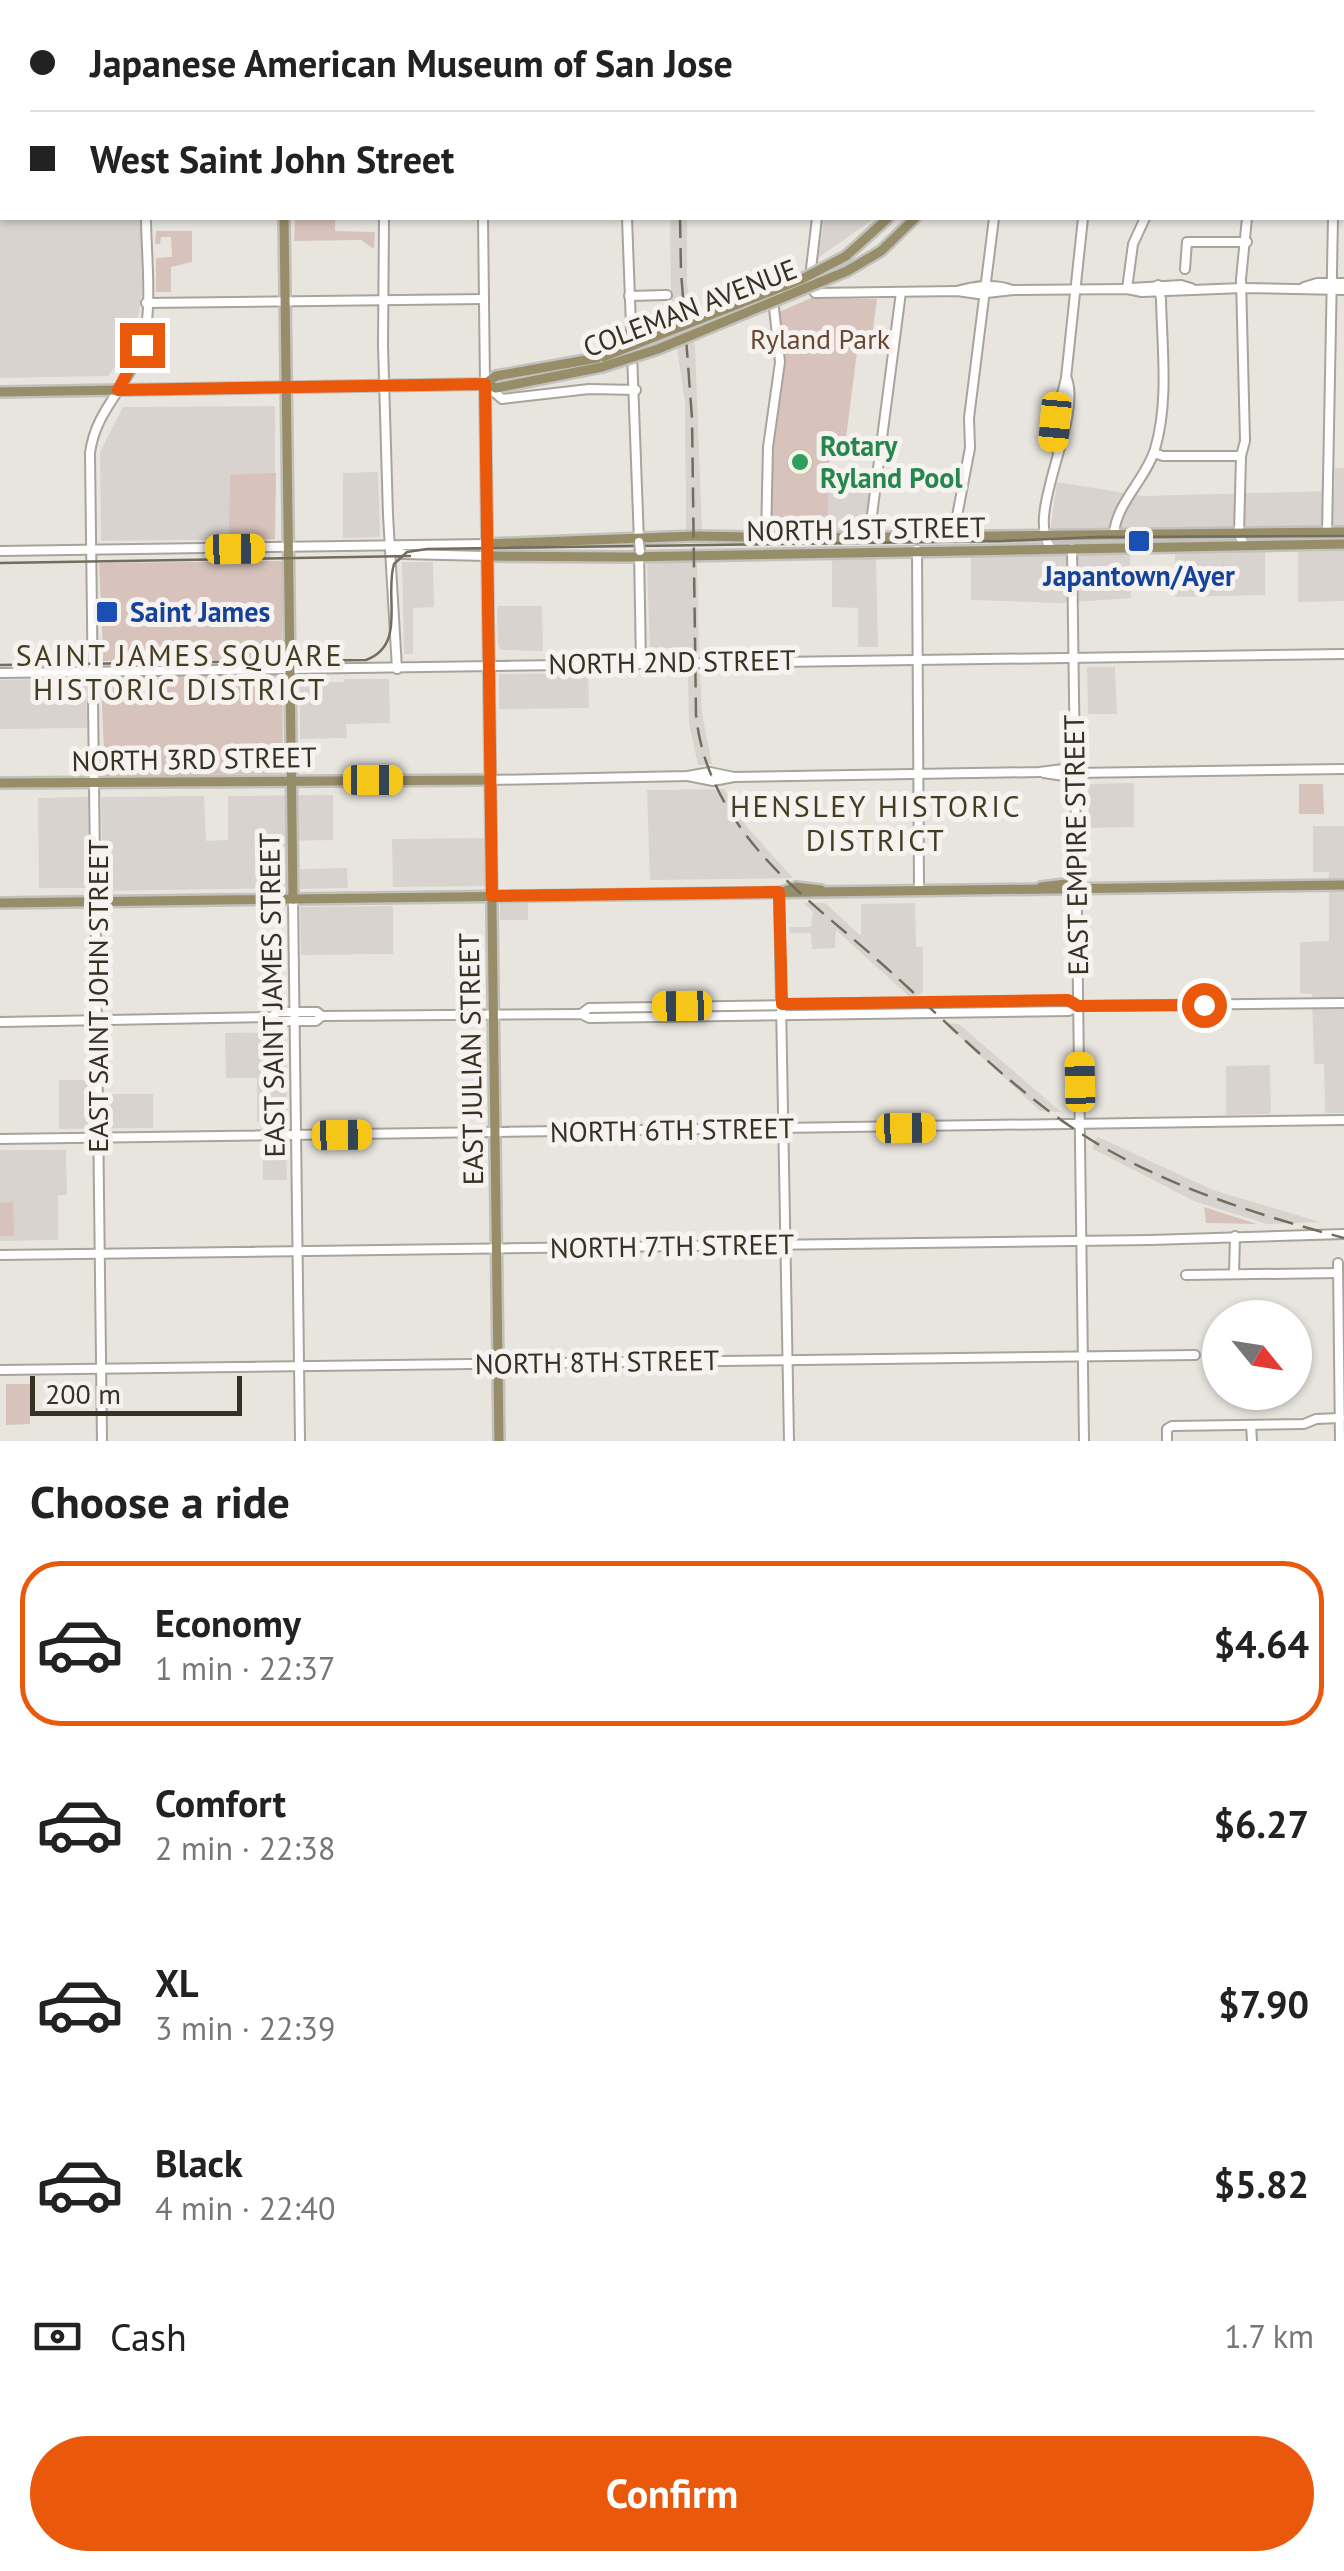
<!DOCTYPE html>
<meta charset="utf-8">
<style>
body{margin:0;font-family:"PT Sans",sans-serif;background:#f2f2f2;color:#222;height:100vh;display:flex;flex-direction:column;font-size:38px;white-space:nowrap}
*{box-sizing:border-box;margin:0}
p{font-size:32px;color:#767676}
.icon{flex:none;width:55px;height:55px;fill:none;stroke:currentColor;stroke-width:2;stroke-linecap:round;stroke-linejoin:round}
.map{position:relative;height:1441px;overflow:hidden}
.panel{display:flex;flex-direction:column;background:#fff;flex:1}
.panel>*{flex:none}
.hud{position:absolute;left:0px;top:0px;width:1345px;height:220px;box-shadow:0 2px 8px #0004;display:grid;align-content:center;height:220px;padding:0 30px;background:#fff}
.needle{width:65px;rotate:120deg}
.controls{position:absolute;left:1202px;top:1300px;display:grid;gap:20px}
.controls a{display:grid;place-items:center;width:110px;height:110px;border-radius:50%;background:#fff;box-shadow:0 2px 8px #0004;font-size:50px}
.scale{position:absolute;left:30px;bottom:25px;width:212px;box-sizing:border-box;padding-left:10px;border:5px solid #363123;border-top:0;font-size:28px;line-height:35px;white-space:nowrap;color:#363123;-webkit-text-stroke:8px #f6f2ef;paint-order:stroke}
.end{position:absolute;width:45px;height:45px;margin:-22px;border:12px solid #ea580c;background:#fff;box-shadow:0 0 0 5px #fff}
.from{border-radius:50%}
.car{position:absolute;width:30px;height:60px;margin:-30px -15px;border-radius:12px;box-shadow:0 0 8px 2px #0007;background:linear-gradient(#f5c518 24%,#345 0 40%,#f5c518 0 76%,#345 0 86%,#f5c518 0)}
.hud b{display:flex;align-items:center;gap:35px;height:95px;font-size:38px}
.hud b+b{border-top:2px solid #e0e0e0}
.hud i{width:25px;height:25px;background:#222}
ul{padding:0;list-style:none}
li{display:flex;align-items:center;gap:30px;height:165px;margin:0 20px 15px;padding:0 10px;border:5px solid transparent;border-radius:40px}
li div{flex:1}
li b{display:block;font-size:38px}
li em{font-style:normal;font-weight:700}
li.current{border-color:#ea580c}
li>.icon{width:90px;height:90px;stroke-width:1.5}
h2{padding:0 30px;font-size:45px;line-height:120px}
.pay{display:flex;align-items:center;gap:25px;height:110px;padding:0 30px;font-size:38px}
.pay p{margin-inline-start:auto}
.cta{display:flex;gap:20px;margin-top:auto;padding:20px 30px}
.cta a{flex:1;height:115px;border-radius:60px;background:#ea580c;color:#fff;font-size:40px;font-weight:700;line-height:115px;text-align:center}
.map>svg:first-child{display:block}
.built{fill:#d8d3ce}
.green{fill:#d7c3bb}
.water{fill:#bdc78e}
.lines{fill:none;stroke-linecap:round;stroke-linejoin:round}
.river{stroke:#bdc78e;stroke-width:12}
.minor-casing{stroke:#a8a49b;stroke-width:12}
.major-casing{stroke:#c3c1bd;stroke-width:14}
.highway-casing{stroke:#c3c1bd;stroke-width:15}
.minor{stroke:#fff;stroke-width:8}
.major{stroke:#988d69;stroke-width:9}
.highway{stroke:#5e5632;stroke-width:10}
.tram{stroke:#726d5d;stroke-width:2.5}
.rail{stroke:#726d5d;stroke-width:2.5;stroke-dasharray:20 10;stroke-linecap:butt}
.minor-bridge-casing{stroke:#a8a49b;stroke-width:12;stroke-linecap:butt}
.major-bridge-casing{stroke:#c3c1bd;stroke-width:14;stroke-linecap:butt}
.highway-bridge-casing{stroke:#c3c1bd;stroke-width:15;stroke-linecap:butt}
.minor-bridge{stroke:#fff;stroke-width:8}
.major-bridge{stroke:#988d69;stroke-width:9}
.highway-bridge{stroke:#5e5632;stroke-width:10}
.route{stroke:#ea580c;stroke-width:12}
.leisure-dot{fill:#2e9e5b;stroke:#f6f2ef;stroke-width:4}
.transit-dot{fill:#1a4fb4;stroke:#f6f2ef;stroke-width:4}
.labels{text-anchor:middle;stroke-width:10;stroke-linejoin:round;paint-order:stroke}
.street-label{font-size:28px;fill:#363123;stroke:#f6f2ef}
.park-label{font-size:28px;fill:#684832;stroke:#f6f2ef}
.leisure-label{font-size:28px;font-weight:bold;fill:#27864d;stroke:#f6f2ef;text-anchor:start}
.transit-label{font-size:28px;font-weight:bold;fill:#164399;stroke:#f6f2ef}
.neighbourhood-label{font-size:30px;letter-spacing:2.5px;fill:#453d21;stroke:#f6f2ef}
</style>
<div class="map">
<svg width="1344" height="1441" viewBox="0 0 1344 1441">
<rect width="100%" height="100%" fill="#e8e5df"/>
<!-- built -->
<g class="built">
<polygon points="502,0 667,0 667,2 507,2"/>
<polygon points="0,205 2,218 142,218 142,292 136,332 130,347 108,376 0,378"/>
<polygon points="670,218 687,218 687,284 695,346 702,531 686,530 685,403 671,305"/>
<polygon points="824,218 875,218 818,258"/>
<polygon points="275,406 275,539 101,541 100,452 123,407"/>
<polygon points="1335,468 1344,468 1344,529 1050,532 1057,482 1143,496 1334,491"/>
<polygon points="378,472 380,537 343,538 343,473"/>
<polygon points="871,492 865,535 827,532 826,493"/>
<polygon points="1344,551 1344,601 1298,602 1298,552"/>
<polygon points="1265,552 1265,595 1175,597 1175,553"/>
<polygon points="1130,553 1131,598 1060,603 971,600 971,555"/>
<polygon points="876,557 878,647 858,647 858,608 832,607 832,559"/>
<polygon points="697,559 699,650 650,647 647,566 650,562"/>
<polygon points="402,562 433,562 434,607 413,608 413,654 404,654"/>
<polygon points="497,606 542,606 543,651 501,650 498,645"/>
<polygon points="1087,667 1115,667 1117,714 1088,714"/>
<polygon points="588,673 589,708 499,709 499,674"/>
<polygon points="700,673 702,714 712,764 698,765 689,723 688,674"/>
<polygon points="86,678 87,728 0,729 0,680"/>
<polygon points="344,679 389,679 390,723 346,724 347,738 300,739 300,683 344,682"/>
<polygon points="1134,783 1134,827 1089,828 1088,784"/>
<polygon points="724,789 747,827 793,878 650,880 647,790"/>
<polygon points="333,795 333,840 287,841 287,888 103,891 101,797 204,796 206,841 228,840 228,796"/>
<polygon points="88,797 89,888 39,888 38,798"/>
<polygon points="1313,826 1344,826 1344,1113 1325,1113 1324,1064 1314,1064 1312,994 1300,993 1300,942 1329,941 1329,872 1313,872"/>
<polygon points="485,838 486,886 393,887 392,839"/>
<polygon points="347,868 348,888 300,889 300,869"/>
<rect x="500" y="903" width="28" height="17"/>
<polygon points="804,903 825,903 861,936 861,904 915,903 916,947 923,947 923,992 912,999 836,930 835,948 812,949 811,933 790,933 789,927 811,927 813,912"/>
<polygon points="393,906 393,954 301,955 300,907"/>
<polygon points="945,1023 959,1024 1061,1112 1040,1111"/>
<polygon points="286,1032 287,1122 257,1122 257,1078 226,1078 225,1033"/>
<polygon points="1270,1065 1271,1114 1226,1115 1226,1066"/>
<polygon points="59,1080 92,1080 93,1094 153,1094 153,1128 59,1129"/>
<polygon points="1098,1137 1213,1190 1320,1222 1267,1224 1196,1202 1093,1149 1093,1142"/>
<polygon points="286,1148 287,1180 263,1180 263,1149"/>
<polygon points="0,1150 66,1150 67,1195 58,1195 58,1240 0,1241"/>
</g>
<!-- green -->
<g class="green">
<polygon points="964,0 1344,0 1344,67 1342,2 964,2"/>
<polygon points="295,218 335,218 335,231 375,232 374,249 361,240 294,241"/>
<polygon points="156,231 192,231 192,262 171,267 171,292 156,292 156,258 172,257 171,237 161,237 160,244 155,244"/>
<polygon points="811,298 877,299 871,344 858,344 846,438 830,436 827,540 769,539 770,468 785,358 777,313"/>
<polygon points="276,473 275,539 229,540 230,475"/>
<polygon points="282,561 282,660 100,661 103,650 99,563"/>
<polygon points="173,674 282,674 283,774 105,776 101,679"/>
<polygon points="1299,784 1323,784 1324,814 1299,814"/>
<polygon points="13,1202 14,1236 0,1236 0,1203"/>
<polygon points="1204,1207 1257,1224 1206,1223"/>
<polygon points="6,1384 30,1384 30,1424 6,1425"/>
</g>
<!-- water -->
<circle class="water" cx="800" cy="462" r="13"/>
<g class="lines">
<!-- river -->
<g class="river">
<polyline points="1082,0 1086,2"/>
<polyline points="1342,31 1344,31"/>
</g>
<defs>
<g id="minor">
<polyline points="625,0 625,2"/>
<polyline points="1342,148 1344,148"/>
<polyline points="0,199 2,199"/>
<polyline points="384,218 383,345 388,515 397,669"/>
<polyline points="483,218 485,384 502,399 589,389 636,390"/>
<polyline points="627,218 639,542"/>
<polyline points="1185,269 1187,242 1247,242"/>
<polyline points="810,277 817,218"/>
<polyline points="811,287 815,293 957,291 978,294 1013,290 1127,289 1142,292 1243,288 1344,290"/>
<polyline points="1304,287 1317,283 1344,283"/>
<polyline points="1131,288 1181,285 1191,288"/>
<polyline points="1127,289 1133,244 1145,218"/>
<path d="M957,291C973,286 996,283 1012,290"/>
<polyline points="629,296 667,295"/>
<polyline points="146,303 484,299"/>
<polyline points="1056,449 1053,442 1055,422 1066,378 1083,218"/>
<polyline points="1154,453 1163,456 1241,456"/>
<path d="M1114,533C1117,502 1146,479 1155,449C1169,402 1162,348 1161,299L1158,285"/>
<polyline points="1327,533 1333,218"/>
<polyline points="953,537 970,448 969,418 994,218"/>
<polyline points="766,538 768,447 780,362 773,299"/>
<polyline points="869,538 901,292"/>
<polyline points="1244,545 1239,534 1241,456 1245,441 1241,279 1247,218"/>
<polyline points="390,548 403,554 486,556"/>
<path d="M1051,548C1024,516 1082,421 1067,379"/>
<polyline points="1072,548 1084,1441"/>
<polyline points="917,550 919,888"/>
<polyline points="0,551 486,544"/>
<polyline points="639,552 641,663"/>
<polyline points="0,673 1344,654"/>
<polyline points="1044,773 1064,776 1075,773 1344,769"/>
<polyline points="688,776 713,781 734,777 1039,772 1064,769 1075,773"/>
<polyline points="490,780 688,776 710,772 734,777"/>
<polyline points="779,893 789,1441"/>
<polyline points="293,899 300,1441"/>
<polyline points="581,1014 589,1008 1069,1001 1078,1006"/>
<polyline points="271,1017 278,1012 317,1012 322,1016 581,1014 589,1018 1069,1011 1078,1006 1344,1003"/>
<polyline points="0,1022 271,1017 277,1021 316,1021 322,1016"/>
<polyline points="0,1139 1344,1120"/>
<polyline points="0,1255 1150,1240 1344,1234"/>
<polyline points="1338,1263 1340,1441"/>
<polyline points="1234,1274 1235,1236"/>
<polyline points="1186,1275 1338,1273"/>
<polyline points="0,1370 1195,1355"/>
<polyline points="1251,1425 1252,1441"/>
<path d="M102,1441L90,453C95,413 123,391 138,356C155,320 146,258 146,218"/>
<polyline points="1167,1441 1167,1429 1172,1426 1304,1424 1316,1419 1340,1418"/>
</g>
<g id="major">
<polyline points="95,2 96,0"/>
<polyline points="313,2 313,0"/>
<polyline points="942,2 943,0"/>
<polyline points="957,2 957,0"/>
<polyline points="0,20 2,20"/>
<polyline points="0,115 2,115"/>
<polyline points="284,218 293,899"/>
<polyline points="846,256 888,218"/>
<polyline points="847,271 881,251 915,218"/>
<polyline points="485,384 499,1441"/>
<polyline points="485,384 496,376 603,357"/>
<polyline points="0,392 485,384 496,388 602,367"/>
<polyline points="486,544 695,536 812,538 1344,532"/>
<polyline points="486,556 627,557 1344,544"/>
<polyline points="0,783 490,780"/>
<polyline points="1041,887 1066,884 1074,888"/>
<polyline points="779,893 796,887 821,890"/>
<polyline points="0,903 1344,885"/>
</g>
<g id="highway">
<polyline points="121,0 126,2"/>
<polyline points="155,0 161,2"/>
<polyline points="208,0 214,2"/>
<polyline points="249,0 256,2"/>
<polyline points="486,0 490,2"/>
<polyline points="389,2 391,0"/>
<polyline points="1342,71 1344,71"/>
<polyline points="1342,90 1344,90"/>
<polyline points="1342,112 1344,112"/>
<polyline points="1342,133 1344,133"/>
</g>
</defs>
<!-- minor casing -->
<use href="#minor" class="minor-casing"/>
<!-- major casing -->
<use href="#major" class="major-casing"/>
<!-- highway casing -->
<use href="#highway" class="highway-casing"/>
<!-- minor -->
<use href="#minor" class="minor"/>
<!-- major -->
<use href="#major" class="major"/>
<!-- highway -->
<use href="#highway" class="highway"/>
<!-- tram -->
<g class="tram">
<polyline points="0,563 410,556"/>
<path d="M0,665L366,660C407,645 384,596 394,564L407,552L427,549L1002,541L1097,537L1344,536"/>
</g>
<!-- rail -->
<g class="rail">
<polyline points="680,2 680,0"/>
<path d="M680,218L681,271L692,418L696,715C700,754 714,788 736,821C773,877 832,919 882,964C954,1028 1025,1104 1110,1151C1184,1192 1263,1216 1344,1238"/>
</g>
<defs>
<polyline id="minor-bridge" points="639,542 640,551"/>
<g id="major-bridge">
<polyline points="603,357 802,279 846,256"/>
<polyline points="602,367 658,349 847,271"/>
</g>
<polyline id="highway-bridge" points="285,0 296,2"/>
</defs>
<!-- minor-bridge casing -->
<use href="#minor-bridge" class="minor-bridge-casing"/>
<!-- major-bridge casing -->
<use href="#major-bridge" class="major-bridge-casing"/>
<!-- highway-bridge casing -->
<use href="#highway-bridge" class="highway-bridge-casing"/>
<!-- minor-bridge -->
<use href="#minor-bridge" class="minor-bridge"/>
<!-- major-bridge -->
<use href="#major-bridge" class="major-bridge"/>
<!-- highway-bridge -->
<use href="#highway-bridge" class="highway-bridge"/>
</g>
<g class="lines">
<!-- route -->
<polyline class="route" points="142,345 118,390 485,384 492,896 779,892 782,1004 1068,1000 1078,1006 1204,1005"/>
</g>
<!-- markers -->
<circle class="leisure-dot" cx="800" cy="462" r="10"/>
<g class="transit-dot">
<rect x="1127" y="529" width="24" height="24" rx="5"/>
<rect x="95" y="600" width="24" height="24" rx="5"/>
</g>
<g class="labels">
<!-- street labels -->
<g class="street-label">
<text transform="translate(690 308) rotate(-21)" y="10">COLEMAN AVENUE</text>
<text transform="translate(866 529) rotate(-1)" y="10">NORTH 1ST STREET</text>
<text transform="translate(672 662) rotate(-1)" y="10">NORTH 2ND STREET</text>
<text transform="translate(194 759) rotate(-1)" y="10">NORTH 3RD STREET</text>
<text transform="translate(1076 845) rotate(-91)" y="10">EAST EMPIRE STREET</text>
<text transform="translate(272 995) rotate(-91)" y="10">EAST SAINT JAMES STREET</text>
<text transform="translate(98 996) rotate(-90)" y="10">EAST SAINT JOHN STREET</text>
<text transform="translate(471 1059) rotate(-91)" y="10">EAST JULIAN STREET</text>
<text transform="translate(672 1130) rotate(-1)" y="10">NORTH 6TH STREET</text>
<text transform="translate(672 1246) rotate(-1)" y="10">NORTH 7TH STREET</text>
<text transform="translate(597 1362) rotate(-1)" y="10">NORTH 8TH STREET</text>
</g>
<!-- park labels -->
<g class="park-label">
<text x="820" y="349">Ryland Park</text>
</g>
<!-- leisure labels -->
<g class="leisure-label">
<text x="820" y="456">Rotary<tspan x="820" dy="32">Ryland Pool</tspan></text>
</g>
<!-- transit labels -->
<g class="transit-label">
<text x="1139" y="586">Japantown/Ayer</text>
<text x="130" y="622" text-anchor="start">Saint James</text>
</g>
<!-- neighbourhood labels -->
<g class="neighbourhood-label">
<text x="180" y="666">SAINT JAMES SQUARE<tspan x="180" dy="34">HISTORIC DISTRICT</tspan></text>
<text x="876" y="817">HENSLEY HISTORIC<tspan x="876" dy="34">DISTRICT</tspan></text>
</g>
</g>
</svg>
<div class="controls">
<a><svg class="needle" viewBox="-14 -14 28 28"><path d="M0-13l5 13h-10z" fill="#e53935"/><path d="M0 13l5-13h-10z" fill="#767676"/></svg></a>
</div>
<div class="scale">200 m</div>
<i class="end from" style="left:1204px;top:1005px"></i>
<i class="end" style="left:142px;top:345px"></i>
<i class="car" style="left:1055px;top:422px;rotate:185deg"></i>
<i class="car" style="left:235px;top:549px;rotate:89deg"></i>
<i class="car" style="left:373px;top:780px;rotate:90deg"></i>
<i class="car" style="left:682px;top:1006px;rotate:269deg"></i>
<i class="car" style="left:1080px;top:1082px;rotate:359deg"></i>
<i class="car" style="left:906px;top:1128px;rotate:89deg"></i>
<i class="car" style="left:342px;top:1135px;rotate:89deg"></i>
<div class="hud">
<b><i class="from"></i>Japanese American Museum of San Jose</b>
<b><i></i>West Saint John Street</b>
</div>
</div>
<section class="panel">
<h2>Choose a ride</h2>
<ul>
<li class="current"><svg class="icon" aria-label="car" viewBox="0 0 24 24"><path d="M5 17H2v-5l4-1 3-4h7l3 4 3 1v5h-3M9 17h6M6 11h13"/><circle cx="7" cy="17" r="2"/><circle cx="17" cy="17" r="2"/></svg><div><b>Economy</b><p>1 min · 22:37</p></div><em>$4.64</em></li>
<li><svg class="icon" aria-label="car" viewBox="0 0 24 24"><path d="M5 17H2v-5l4-1 3-4h7l3 4 3 1v5h-3M9 17h6M6 11h13"/><circle cx="7" cy="17" r="2"/><circle cx="17" cy="17" r="2"/></svg><div><b>Comfort</b><p>2 min · 22:38</p></div><em>$6.27</em></li>
<li><svg class="icon" aria-label="car" viewBox="0 0 24 24"><path d="M5 17H2v-5l4-1 3-4h7l3 4 3 1v5h-3M9 17h6M6 11h13"/><circle cx="7" cy="17" r="2"/><circle cx="17" cy="17" r="2"/></svg><div><b>XL</b><p>3 min · 22:39</p></div><em>$7.90</em></li>
<li><svg class="icon" aria-label="car" viewBox="0 0 24 24"><path d="M5 17H2v-5l4-1 3-4h7l3 4 3 1v5h-3M9 17h6M6 11h13"/><circle cx="7" cy="17" r="2"/><circle cx="17" cy="17" r="2"/></svg><div><b>Black</b><p>4 min · 22:40</p></div><em>$5.82</em></li>
</ul>
<div class="pay"><svg class="icon" aria-label="cash" viewBox="0 0 24 24"><path d="M3 7h18v10H3z"/><circle cx="12" cy="12" r="2"/></svg>Cash<p>1.7 km</p></div>
<div class="cta"><a>Confirm</a></div>
</section>
